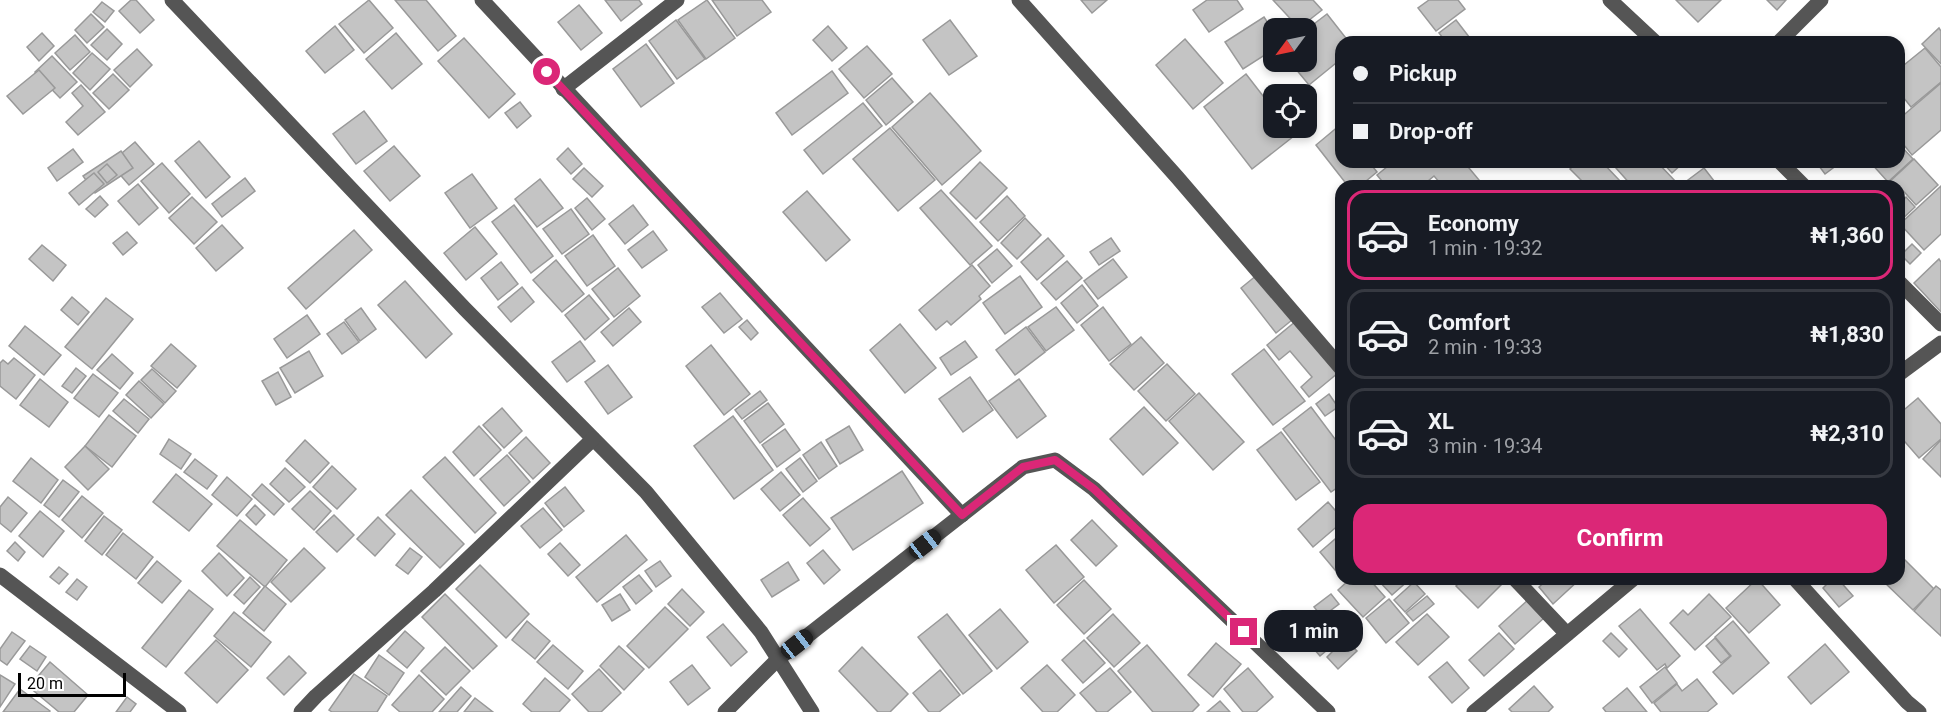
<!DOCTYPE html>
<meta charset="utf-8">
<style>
body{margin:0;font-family:Roboto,sans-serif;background:#20242c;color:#f1f3f6;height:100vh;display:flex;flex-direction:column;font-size:22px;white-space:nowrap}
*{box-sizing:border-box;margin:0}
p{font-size:20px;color:#9ea1a6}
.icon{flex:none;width:33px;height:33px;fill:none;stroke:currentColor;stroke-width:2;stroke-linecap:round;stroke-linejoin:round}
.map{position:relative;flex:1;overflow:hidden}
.drawer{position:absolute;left:1335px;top:180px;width:570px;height:405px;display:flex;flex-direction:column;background:#171b24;border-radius:18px;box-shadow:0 3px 9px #0003}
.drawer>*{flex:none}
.banner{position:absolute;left:1335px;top:36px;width:570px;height:132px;border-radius:18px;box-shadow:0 3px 9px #0003;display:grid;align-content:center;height:132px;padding:0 18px;background:#171b24}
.needle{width:39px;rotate:237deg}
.controls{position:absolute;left:1263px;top:18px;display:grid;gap:12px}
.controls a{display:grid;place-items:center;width:54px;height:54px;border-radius:12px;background:#171b24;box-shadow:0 3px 9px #0003;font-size:30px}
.scale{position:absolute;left:18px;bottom:15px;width:108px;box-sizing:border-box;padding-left:6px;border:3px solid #000;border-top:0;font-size:16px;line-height:21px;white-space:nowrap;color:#000;-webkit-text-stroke:4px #fff;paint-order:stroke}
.end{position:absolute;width:27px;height:27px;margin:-14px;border:8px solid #db2777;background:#fff;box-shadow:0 0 0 3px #fff}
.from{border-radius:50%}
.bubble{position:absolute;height:42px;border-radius:18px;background:#171b24;box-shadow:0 3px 9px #0003;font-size:20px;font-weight:700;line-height:42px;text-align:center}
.car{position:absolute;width:18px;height:36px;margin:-18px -9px;border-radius:8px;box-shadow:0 0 4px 2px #0007;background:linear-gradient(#222 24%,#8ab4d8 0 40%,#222 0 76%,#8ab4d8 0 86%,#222 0)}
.banner b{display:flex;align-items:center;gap:21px;height:57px;font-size:22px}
.banner b+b{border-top:2px solid #363941}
.banner i{width:15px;height:15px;background:#f1f3f6}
ul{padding:10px 0 0;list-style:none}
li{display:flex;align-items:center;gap:18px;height:90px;margin:0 12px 9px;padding:0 6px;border:3px solid #363941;border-radius:18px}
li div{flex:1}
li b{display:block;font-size:22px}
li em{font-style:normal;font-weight:700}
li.selected{border-color:#db2777}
li>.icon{width:54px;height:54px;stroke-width:1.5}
.cta{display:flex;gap:12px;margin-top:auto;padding:12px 18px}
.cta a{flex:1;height:69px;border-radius:18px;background:#db2777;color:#fff;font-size:24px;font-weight:700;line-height:69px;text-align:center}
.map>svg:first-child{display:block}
.building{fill:#c4c4c4;stroke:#999;stroke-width:1.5}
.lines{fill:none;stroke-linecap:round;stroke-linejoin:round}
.minor{stroke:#555;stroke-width:15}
.route{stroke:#db2777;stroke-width:8}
</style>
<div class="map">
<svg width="1941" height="712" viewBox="0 0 1941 712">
<rect width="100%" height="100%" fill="#fff"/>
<!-- building -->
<g class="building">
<polygon points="131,0 136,0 154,20 140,33 119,11"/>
<polygon points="369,0 393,28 364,53 339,24"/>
<polygon points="395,0 426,0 456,36 438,51"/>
<polygon points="605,0 639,0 642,4 621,21"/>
<polygon points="707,0 735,38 706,59 678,20"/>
<polygon points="712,0 762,0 771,12 737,36"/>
<polygon points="1081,0 1107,0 1092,13"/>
<polygon points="1207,0 1237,0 1243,9 1209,32 1193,10"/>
<polygon points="1273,0 1313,0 1322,10 1299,28"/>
<polygon points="1429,0 1458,0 1465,9 1436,31 1418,8"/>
<polygon points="1676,0 1721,0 1698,22"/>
<polygon points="1767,0 1786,0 1777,10"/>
<polygon points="102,2 114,11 105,22 93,12"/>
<polygon points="579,5 602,33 581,50 558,22"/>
<polygon points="91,14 104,27 87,43 75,30"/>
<polygon points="1327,14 1349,42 1341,42 1341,59 1309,85 1290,62 1306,62 1306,30"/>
<polygon points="1264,17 1274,32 1274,49 1243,69 1225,42"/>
<polygon points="676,20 705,59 677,79 649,41"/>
<polygon points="950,20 977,56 949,75 923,40"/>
<polygon points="1456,20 1473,42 1446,42 1439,33"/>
<polygon points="335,26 354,50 325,73 306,51"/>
<polygon points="828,26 847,48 832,61 813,40"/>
<polygon points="1939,28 1941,31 1941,64 1922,44"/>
<polygon points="107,29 122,44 107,60 91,45"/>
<polygon points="42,33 54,46 39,61 27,47"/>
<polygon points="396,33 422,64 392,89 366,59"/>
<polygon points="75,35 90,52 70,70 55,53"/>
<polygon points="464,38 515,94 489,118 438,61"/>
<polygon points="1185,39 1223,83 1193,109 1156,65"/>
<polygon points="646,44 674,83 641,107 613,69"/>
<polygon points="867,46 892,74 864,98 839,69"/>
<polygon points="1925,48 1941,67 1941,82 1911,107 1899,92 1899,69"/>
<polygon points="137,49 152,65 130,87 114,70"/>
<polygon points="92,53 110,69 90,90 73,73"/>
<polygon points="52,56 77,82 60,98 35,72"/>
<polygon points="39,70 55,88 23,114 7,96"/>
<polygon points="832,71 848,93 792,135 776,113"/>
<polygon points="113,74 129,90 109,109 93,93"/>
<polygon points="1246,74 1274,110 1274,128 1287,128 1294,136 1252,169 1204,107"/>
<polygon points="892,78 913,102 886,125 866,100"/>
<polygon points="1941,83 1941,130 1912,155 1899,139 1899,119"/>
<polygon points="81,85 105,112 78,135 66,122 83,106 72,93"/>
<polygon points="930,93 981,151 942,185 892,127"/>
<polygon points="520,102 531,116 517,128 505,113"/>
<polygon points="863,103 882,126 823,174 804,150"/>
<polygon points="364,111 387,141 356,164 333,134"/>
<polygon points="1340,125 1341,162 1369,162 1377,172 1360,186 1348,186 1316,145"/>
<polygon points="890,128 935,180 898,211 853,159"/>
<polygon points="199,141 230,177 206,198 175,161"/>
<polygon points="135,142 154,164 129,185 110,163"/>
<polygon points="1899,144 1913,159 1888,182 1870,162 1899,162"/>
<polygon points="394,146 420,176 390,201 364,171"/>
<polygon points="568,148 582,164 571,174 557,159"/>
<polygon points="73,149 83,162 57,181 48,168"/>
<polygon points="121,151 133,168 95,193 83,176"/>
<polygon points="1914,159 1938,185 1916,205 1898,185 1886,185"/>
<polygon points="980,162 1007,188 976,219 950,193"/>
<polygon points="1393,162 1464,162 1484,186 1438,186 1441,184 1434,176 1422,186 1386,186 1377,175"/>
<polygon points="1577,162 1602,162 1620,181 1615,186 1587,186 1570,169"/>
<polygon points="1623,162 1657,162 1678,184 1675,186 1632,186 1616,168"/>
<polygon points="1662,162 1684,162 1672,173"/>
<polygon points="1816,162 1841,162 1825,174"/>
<polygon points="162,163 190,194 169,213 141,181"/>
<polygon points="107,164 117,175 107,183 98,172"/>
<polygon points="584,168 603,186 592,197 573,179"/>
<polygon points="1704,168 1718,186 1680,186"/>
<polygon points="94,173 104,184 79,205 69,193"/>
<polygon points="472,174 497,208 470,228 445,193"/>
<polygon points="245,178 255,191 222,217 212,204"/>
<polygon points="540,179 563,208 537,227 515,199"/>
<polygon points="138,184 158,208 139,225 118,201"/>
<polygon points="1941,186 1941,234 1924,250 1900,224"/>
<polygon points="941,190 992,246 970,265 920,208"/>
<polygon points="807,191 850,240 826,261 783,212"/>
<polygon points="100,196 108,205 95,217 86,209"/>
<polygon points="1007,196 1025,216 998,241 980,222"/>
<polygon points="192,197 217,222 194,244 169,218"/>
<polygon points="1906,197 1915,207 1899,222 1899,204"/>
<polygon points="587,198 605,219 592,230 575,208"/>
<polygon points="514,205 553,256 531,273 492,222"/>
<polygon points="633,205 648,225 625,244 609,224"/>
<polygon points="571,209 589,234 562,254 543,229"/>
<polygon points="1025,218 1041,235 1017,259 1001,243"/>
<polygon points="222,225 243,248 216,271 196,248"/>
<polygon points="475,227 497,254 466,280 444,253"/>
<polygon points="354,230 372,250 306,309 288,288"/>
<polygon points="653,231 667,250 642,268 628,250"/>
<polygon points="127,232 137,243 123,255 113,243"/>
<polygon points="593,235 615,266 587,286 565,256"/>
<polygon points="1048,238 1064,256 1037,280 1021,262"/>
<polygon points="1111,238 1120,251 1099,265 1090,252"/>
<polygon points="1912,244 1921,253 1910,264 1901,255"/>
<polygon points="42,245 66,265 53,281 29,259"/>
<polygon points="997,249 1012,266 992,283 978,265"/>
<polygon points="1113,259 1127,277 1098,299 1084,281"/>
<polygon points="1939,259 1941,262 1941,312 1914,283"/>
<polygon points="556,260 584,294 562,312 533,280"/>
<polygon points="1067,261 1082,278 1056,300 1041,283"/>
<polygon points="501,262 518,284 498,300 481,278"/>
<polygon points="972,265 990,286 979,296 981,299 951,325 947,321 936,330 919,310"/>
<polygon points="618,268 640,296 614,317 592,289"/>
<polygon points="1257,275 1292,320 1276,333 1241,288"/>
<polygon points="1020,276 1042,307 1005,334 983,303"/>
<polygon points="405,281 452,334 426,358 378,305"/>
<polygon points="1082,285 1098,306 1077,323 1061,303"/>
<polygon points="522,287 534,302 511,322 498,307"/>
<polygon points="720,293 742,319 724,333 702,307"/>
<polygon points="589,295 609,319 585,340 565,315"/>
<polygon points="72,297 89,312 78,325 61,310"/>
<polygon points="106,298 133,319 92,369 65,347"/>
<polygon points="1056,307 1074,330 1046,351 1028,327"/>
<polygon points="1103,307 1131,344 1109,361 1081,325"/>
<polygon points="361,308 376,329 360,341 345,320"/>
<polygon points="629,308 641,322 613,346 601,332"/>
<polygon points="307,315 320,334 287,358 274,339"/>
<polygon points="747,320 758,333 751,340 739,327"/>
<polygon points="1296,321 1338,373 1309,397 1301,387 1312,377 1290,351 1279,360 1267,345"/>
<polygon points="344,322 359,342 342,354 327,334"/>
<polygon points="900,324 936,368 905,393 870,350"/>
<polygon points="25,326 61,355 44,375 9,346"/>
<polygon points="1026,327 1045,352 1015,375 996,350"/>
<polygon points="1141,337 1164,363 1134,390 1110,364"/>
<polygon points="580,341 595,361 567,382 552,362"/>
<polygon points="965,341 977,357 951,375 940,358"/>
<polygon points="171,344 196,366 177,388 151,366"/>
<polygon points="711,345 750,394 724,415 686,366"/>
<polygon points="1264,349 1305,401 1273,425 1232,374"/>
<polygon points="309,351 323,376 295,393 280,368"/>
<polygon points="112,354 133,373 120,389 97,370"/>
<polygon points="14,358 35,375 16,399 0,386 0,363 3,360 8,364"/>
<polygon points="1167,364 1195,394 1166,421 1138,391"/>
<polygon points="608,365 632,397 608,414 585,382"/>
<polygon points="76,368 86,376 72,393 62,386"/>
<polygon points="152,369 176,391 165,403 141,380"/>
<polygon points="278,372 291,397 276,405 262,381"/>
<polygon points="93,374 118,393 99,417 74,398"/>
<polygon points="970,377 993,410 963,432 939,399"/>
<polygon points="40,379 68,402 49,427 20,405"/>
<polygon points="1019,379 1046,416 1017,438 989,401"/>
<polygon points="139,381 164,404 151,418 126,395"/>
<polygon points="760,391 767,400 742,419 735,410"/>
<polygon points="1199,393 1244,442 1213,470 1169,421"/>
<polygon points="1329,394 1338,407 1325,416 1316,404"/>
<polygon points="1918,398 1941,424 1941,439 1919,458 1899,435 1899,414"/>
<polygon points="124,399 149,419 138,433 113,411"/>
<polygon points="768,403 784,424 760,443 744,421"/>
<polygon points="1144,407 1178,443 1143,475 1110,439"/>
<polygon points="1311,407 1341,447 1341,485 1331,492 1283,429"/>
<polygon points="502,408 522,431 504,448 483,425"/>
<polygon points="109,415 136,436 112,467 85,446"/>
<polygon points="733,416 773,470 734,499 694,446"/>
<polygon points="479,426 501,450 474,476 453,452"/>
<polygon points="849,426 863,450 840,464 826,440"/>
<polygon points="785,429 800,450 777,467 762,445"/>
<polygon points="1281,432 1320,482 1296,500 1257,450"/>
<polygon points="526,437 550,463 533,479 509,453"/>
<polygon points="169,439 191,454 181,469 160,454"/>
<polygon points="305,440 329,463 310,483 286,461"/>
<polygon points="1941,440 1941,477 1923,459"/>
<polygon points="821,442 837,466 819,479 803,455"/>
<polygon points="85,446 109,469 88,490 65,467"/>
<polygon points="507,455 530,482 504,506 480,479"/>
<polygon points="445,457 496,513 475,533 423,477"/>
<polygon points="31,458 58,480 41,503 13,481"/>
<polygon points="800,458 817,481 803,492 786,469"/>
<polygon points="195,459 217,476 207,489 184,472"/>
<polygon points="332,466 356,489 337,509 313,487"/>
<polygon points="285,468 305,487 289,502 270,484"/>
<polygon points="902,471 923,503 853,550 831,518"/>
<polygon points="781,472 800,495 780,511 761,489"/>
<polygon points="176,474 212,504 189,531 153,502"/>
<polygon points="227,477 252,499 237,516 212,495"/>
<polygon points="63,480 79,492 59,517 44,505"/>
<polygon points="262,484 284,504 274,515 252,495"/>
<polygon points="565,487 584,511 564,527 545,503"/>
<polygon points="411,490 464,544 440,568 386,515"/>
<polygon points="310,491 331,511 314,530 292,509"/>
<polygon points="82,496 103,513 82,538 62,520"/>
<polygon points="8,497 27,513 11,532 0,523 0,507"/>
<polygon points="803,498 830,529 810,546 783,515"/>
<polygon points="1328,502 1341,517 1341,523 1313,547 1298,529"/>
<polygon points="255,505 265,515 256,525 246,515"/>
<polygon points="543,508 562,530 540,548 521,526"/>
<polygon points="40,511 64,531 43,557 19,536"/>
<polygon points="334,515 354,535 337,552 316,532"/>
<polygon points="104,516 122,530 102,555 85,541"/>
<polygon points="378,517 395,534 375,556 357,539"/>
<polygon points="240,520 287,560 265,587 217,546"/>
<polygon points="1092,520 1117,546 1096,566 1071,540"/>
<polygon points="123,533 153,557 136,579 106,555"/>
<polygon points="1341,534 1341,565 1335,570 1320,552"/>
<polygon points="626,535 647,560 597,602 576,577"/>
<polygon points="15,542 25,552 18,561 7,551"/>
<polygon points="560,543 580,565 568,576 548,554"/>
<polygon points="1056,545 1084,577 1054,603 1026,570"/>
<polygon points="304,548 325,568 291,602 271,582"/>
<polygon points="410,548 422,557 408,574 396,565"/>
<polygon points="823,550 840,570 824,584 807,563"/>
<polygon points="219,553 244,578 227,596 202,571"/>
<polygon points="1905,560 1934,589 1913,610 1883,581 1885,579 1899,579 1899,565"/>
<polygon points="157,561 181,581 162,603 138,583"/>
<polygon points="660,561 671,576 656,587 645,571"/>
<polygon points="788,562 799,580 772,597 761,580"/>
<polygon points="480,565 529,614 506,638 456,589"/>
<polygon points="59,567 68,574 59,584 50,577"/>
<polygon points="639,575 652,591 636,604 623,587"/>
<polygon points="250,577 260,587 244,604 234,595"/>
<polygon points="77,579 87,587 77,600 66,592"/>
<polygon points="1350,579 1369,579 1385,597 1363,617 1338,590"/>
<polygon points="1377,579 1410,579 1392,595"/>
<polygon points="1463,579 1507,579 1478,608 1456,586"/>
<polygon points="1548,579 1580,579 1553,604 1539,587"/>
<polygon points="1757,579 1780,605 1749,633 1726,608"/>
<polygon points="1832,579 1838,579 1853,596 1839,607 1823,588"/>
<polygon points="1084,580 1111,609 1084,634 1057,605"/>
<polygon points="1414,582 1425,594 1405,612 1394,600"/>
<polygon points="265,586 286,604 264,631 243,613"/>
<polygon points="1936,586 1941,590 1941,636 1914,611"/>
<polygon points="682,589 704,612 690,626 668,604"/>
<polygon points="189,590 213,609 166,667 142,648"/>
<polygon points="445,594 497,646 473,669 422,617"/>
<polygon points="620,594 630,610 612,621 602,605"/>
<polygon points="1331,594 1339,604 1322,617 1314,607"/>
<polygon points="1709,594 1731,617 1695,650 1670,623 1683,610 1688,615"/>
<polygon points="1427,596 1434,604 1413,621 1406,613"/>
<polygon points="1389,599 1409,623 1386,643 1366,618"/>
<polygon points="1528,600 1544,618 1515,644 1499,626"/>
<polygon points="665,607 688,629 649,668 627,646"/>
<polygon points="1000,609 1028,642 997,669 969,635"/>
<polygon points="1640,609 1680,656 1667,668 1665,664 1657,670 1619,626"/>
<polygon points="234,612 271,642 251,667 214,636"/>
<polygon points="947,614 992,671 963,694 918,637"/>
<polygon points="1113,614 1140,643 1114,667 1087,638"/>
<polygon points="1427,614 1449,637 1418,665 1396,642"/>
<polygon points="1332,619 1345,635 1320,656 1307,641"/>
<polygon points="527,621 550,641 535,659 512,640"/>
<polygon points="1733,621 1769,663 1733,694 1713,672 1731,656 1715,637"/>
<polygon points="723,624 747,652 731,666 707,637"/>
<polygon points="405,631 424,648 407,668 387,651"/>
<polygon points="12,632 25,641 7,665 0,660 0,649"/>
<polygon points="1499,633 1514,649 1484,676 1469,660"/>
<polygon points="1611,633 1627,649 1619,657 1603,641"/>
<polygon points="1715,638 1730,656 1721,663 1706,646"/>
<polygon points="1345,639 1357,651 1338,669 1327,657"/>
<polygon points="216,640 248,670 217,703 185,673"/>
<polygon points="1084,640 1105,663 1083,683 1062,660"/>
<polygon points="1216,643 1241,664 1213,697 1188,675"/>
<polygon points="1825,644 1849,672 1811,704 1788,677"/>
<polygon points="553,645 583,671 568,689 537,662"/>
<polygon points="1147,645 1199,705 1192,712 1153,712 1118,671"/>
<polygon points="30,646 46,657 37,671 20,659"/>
<polygon points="619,646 644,669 624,690 600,666"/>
<polygon points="445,647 470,671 446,695 421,671"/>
<polygon points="862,647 908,694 890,712 878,712 839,671"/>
<polygon points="379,655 404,673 389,695 365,677"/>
<polygon points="289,656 306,673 284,695 267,678"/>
<polygon points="50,662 88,695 74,712 59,712 29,687"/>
<polygon points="1447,662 1469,688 1452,703 1429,677"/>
<polygon points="692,665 710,688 688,705 670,682"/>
<polygon points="1047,665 1075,695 1057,712 1043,712 1021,688"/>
<polygon points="1665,667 1677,683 1652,703 1640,687"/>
<polygon points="1110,668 1131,692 1107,712 1097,712 1080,693"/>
<polygon points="1248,668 1273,697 1256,712 1243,712 1224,689"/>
<polygon points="599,669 621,693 601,712 589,712 572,694"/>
<polygon points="940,670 960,695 939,712 929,712 913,693"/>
<polygon points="354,674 387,696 377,712 332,712 329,710"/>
<polygon points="0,675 15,684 0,707"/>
<polygon points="419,675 444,699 432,712 400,712 392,705"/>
<polygon points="545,678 570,700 559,712 532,712 523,704"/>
<polygon points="1697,679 1717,704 1707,712 1661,712 1654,703 1677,684 1682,691"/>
<polygon points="1534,686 1553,707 1548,712 1512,712 1509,709"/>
<polygon points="461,687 471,696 457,712 439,712"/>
<polygon points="1627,688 1647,712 1606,712 1603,708"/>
<polygon points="20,689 50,711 49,712 3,712"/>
<polygon points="127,697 136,704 130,712 116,712"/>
<polygon points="475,698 493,712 464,712"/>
<polygon points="1220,701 1230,712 1207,712"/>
</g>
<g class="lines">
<!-- minor -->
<g class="minor">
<polyline points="172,0 465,309 646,492 761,632 812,712"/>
<polyline points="482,0 962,515"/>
<polyline points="1019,0 1177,177 1341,368"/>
<polyline points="1610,0 1655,42"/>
<polyline points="1779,42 1821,0"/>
<polyline points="563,89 677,0"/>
<polyline points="1780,162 1804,186"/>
<polyline points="1899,282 1941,324"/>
<polyline points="1899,374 1941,343"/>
<polyline points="0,575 179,712"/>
<polyline points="1515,579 1567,634"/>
<polyline points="1795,579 1907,702 1919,712"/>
<polyline points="301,712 316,696 434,591 593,439"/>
<polyline points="725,712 779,658 1023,467 1055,460 1094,489 1328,712"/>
<polyline points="1474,712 1633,579"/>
</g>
</g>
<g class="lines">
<!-- route -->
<polyline class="route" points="547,72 962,515 1023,467 1055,460 1094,489 1244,632"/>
</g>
</svg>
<div class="controls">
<a><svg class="needle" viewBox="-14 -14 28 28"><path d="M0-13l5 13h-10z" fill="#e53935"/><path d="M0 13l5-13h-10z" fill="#9ea1a6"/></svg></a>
<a><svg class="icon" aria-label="locate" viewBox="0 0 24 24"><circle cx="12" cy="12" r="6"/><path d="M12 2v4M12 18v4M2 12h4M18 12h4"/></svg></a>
</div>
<div class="scale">20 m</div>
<i class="end from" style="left:547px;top:72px"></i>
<i class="end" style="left:1244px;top:632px"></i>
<div class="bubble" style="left:1264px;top:610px;width:99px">1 min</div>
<i class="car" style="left:925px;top:544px;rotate:52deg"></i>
<i class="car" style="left:797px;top:644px;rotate:52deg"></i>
<div class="banner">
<b><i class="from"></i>Pickup</b>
<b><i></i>Drop-off</b>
</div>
<section class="drawer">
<ul>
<li class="selected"><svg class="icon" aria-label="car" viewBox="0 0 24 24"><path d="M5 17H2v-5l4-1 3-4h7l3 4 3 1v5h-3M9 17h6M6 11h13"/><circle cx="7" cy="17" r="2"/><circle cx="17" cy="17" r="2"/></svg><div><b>Economy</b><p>1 min · 19:32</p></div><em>₦1,360</em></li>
<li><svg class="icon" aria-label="car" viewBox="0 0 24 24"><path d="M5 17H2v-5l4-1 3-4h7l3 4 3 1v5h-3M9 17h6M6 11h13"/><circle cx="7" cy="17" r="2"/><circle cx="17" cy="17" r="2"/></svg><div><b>Comfort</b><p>2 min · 19:33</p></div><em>₦1,830</em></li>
<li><svg class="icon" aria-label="car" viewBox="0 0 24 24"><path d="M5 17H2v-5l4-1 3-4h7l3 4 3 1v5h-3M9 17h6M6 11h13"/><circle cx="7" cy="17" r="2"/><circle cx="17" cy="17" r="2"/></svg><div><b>XL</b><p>3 min · 19:34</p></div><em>₦2,310</em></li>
</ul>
<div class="cta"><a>Confirm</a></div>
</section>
</div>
